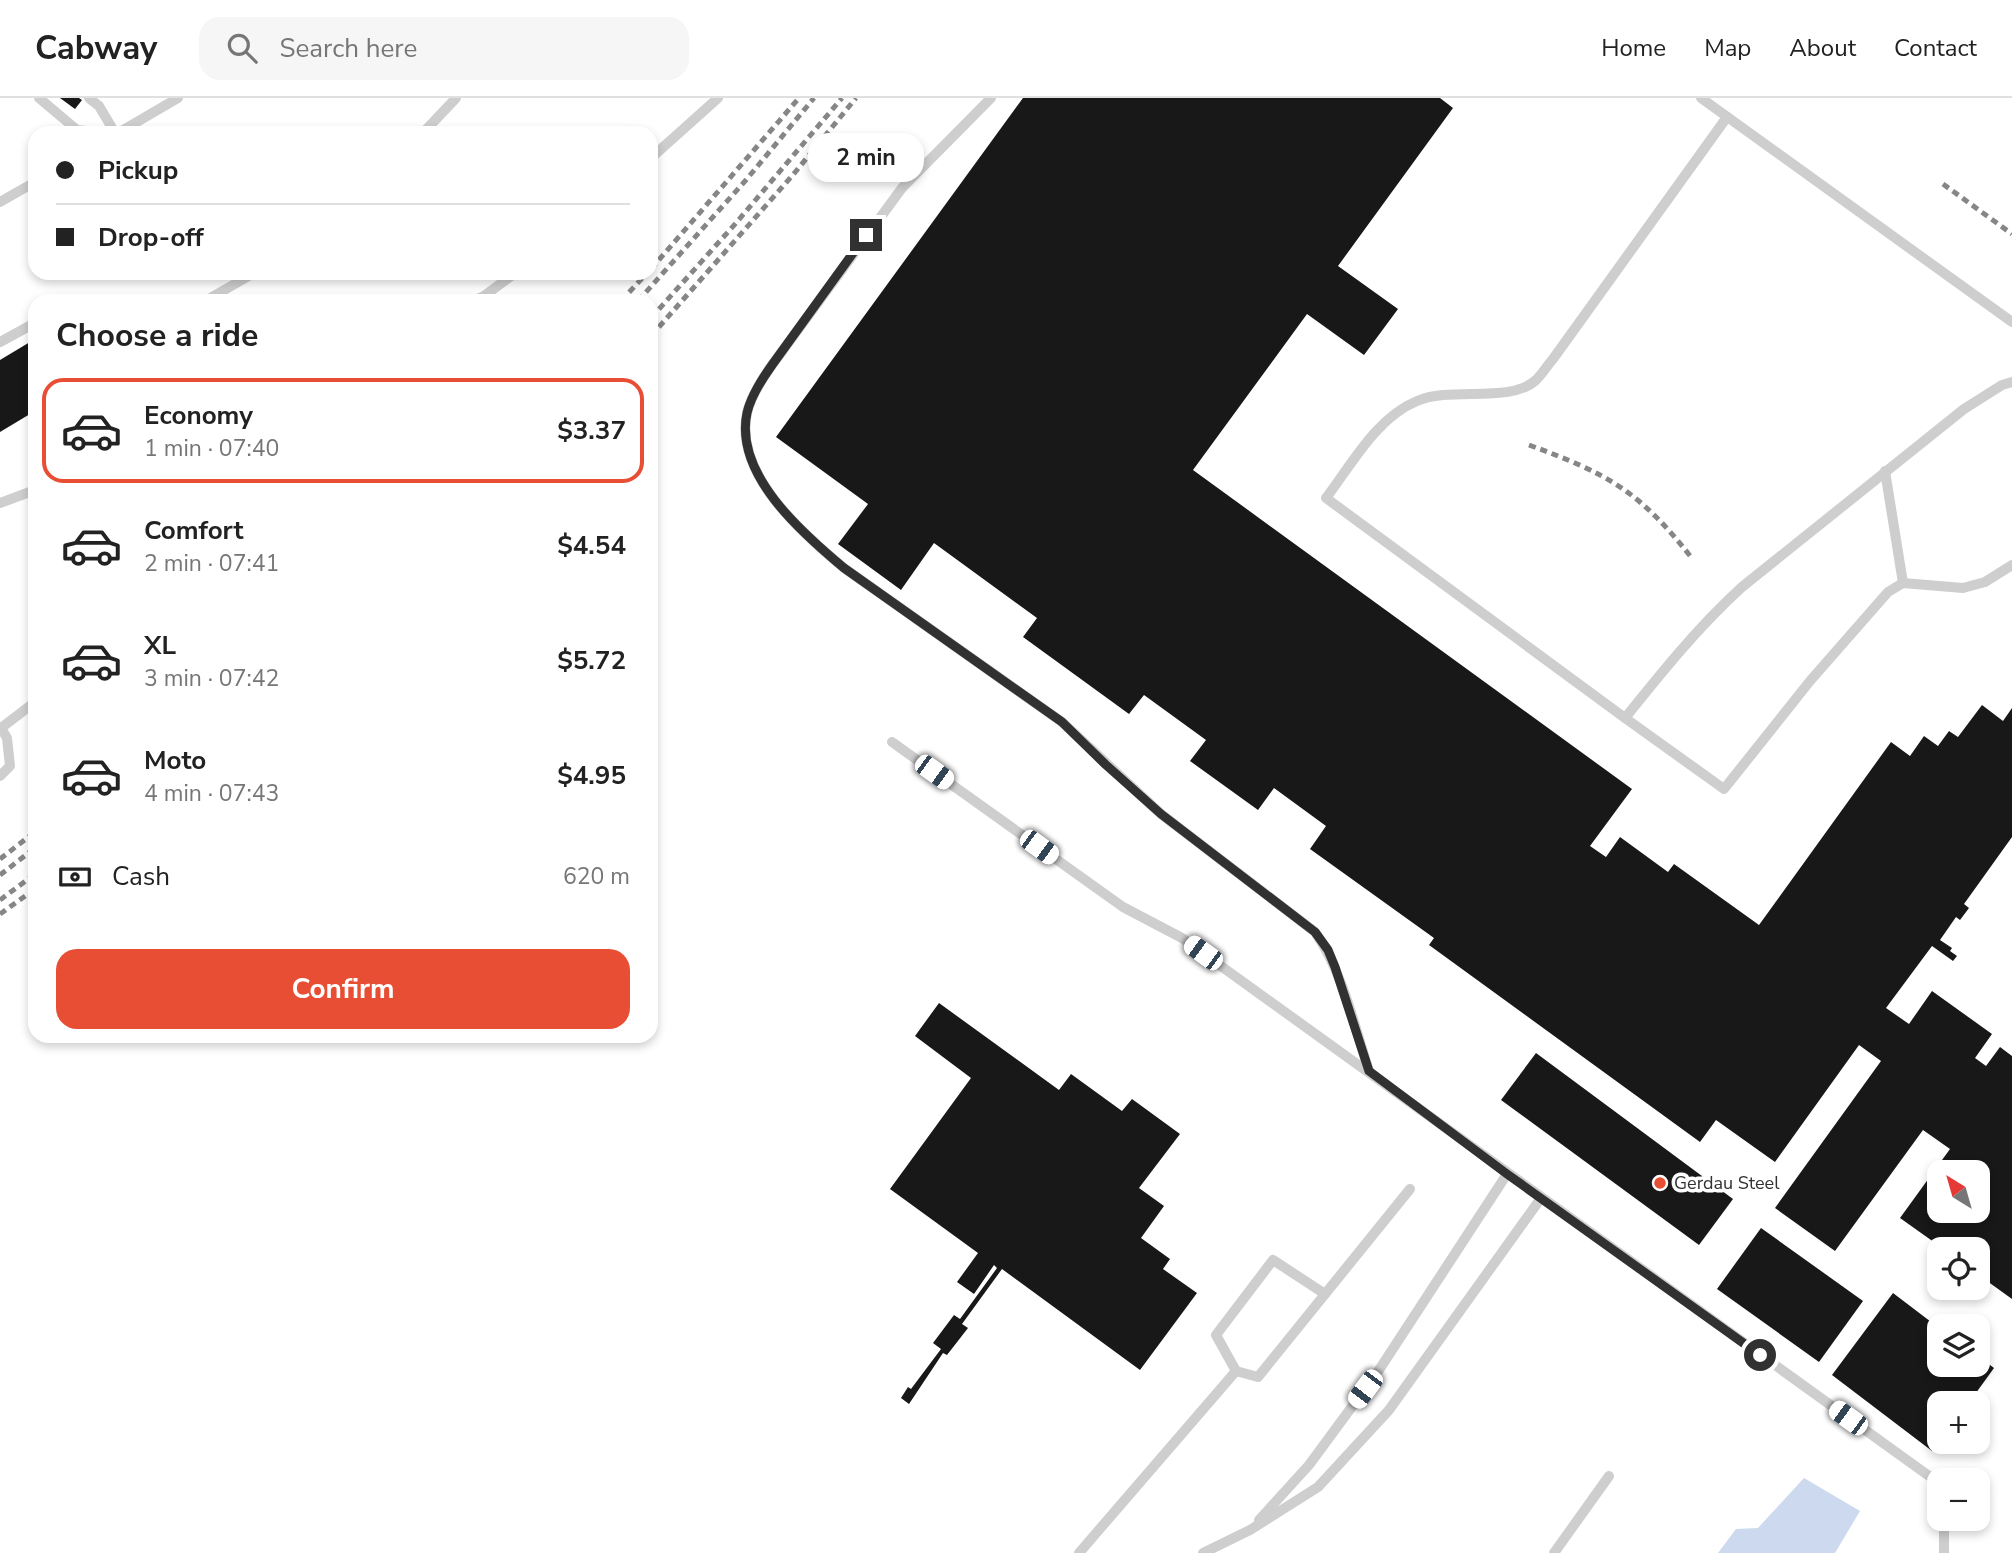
<!DOCTYPE html>
<meta charset="utf-8">
<style>
body{margin:0;font-family:"Nunito Sans",sans-serif;background:#f6f6f6;color:#222;height:100vh;display:flex;flex-direction:column;font-size:26px;white-space:nowrap}
*{box-sizing:border-box;margin:0}
p{font-size:23px;color:#767676}
.icon{flex:none;width:38px;height:38px;fill:none;stroke:currentColor;stroke-width:2;stroke-linecap:round;stroke-linejoin:round}
.map{position:relative;flex:1;overflow:hidden}
.sheet{position:absolute;left:28px;top:196px;width:630px;height:749px;display:flex;flex-direction:column;background:#fff;border-radius:21px;box-shadow:0 4px 10px #0003}
.sheet>*{flex:none}
.guide{position:absolute;left:28px;top:28px;width:630px;height:154px;border-radius:21px;box-shadow:0 4px 10px #0003;display:grid;align-content:center;height:154px;padding:0 28px;background:#fff}
.needle{width:46px;rotate:323deg}
.buttons{position:absolute;left:1927px;top:1062px;display:grid;gap:14px}
.buttons a{display:grid;place-items:center;width:63px;height:63px;border-radius:14px;background:#fff;box-shadow:0 4px 10px #0003;font-size:35px}
.end{position:absolute;width:32px;height:32px;margin:-16px;border:9px solid #313131;background:#fff;box-shadow:0 0 0 4px #fff}
.from{border-radius:50%}
.bubble{position:absolute;height:49px;border-radius:21px;background:#fff;box-shadow:0 4px 10px #0003;font-size:23px;font-weight:700;line-height:49px;text-align:center}
.car{position:absolute;width:21px;height:42px;margin:-21px -10px;border-radius:9px;box-shadow:0 0 5px 2px #0007;background:linear-gradient(#fff 24%,#345 0 40%,#fff 0 76%,#345 0 86%,#fff 0)}
.guide b{display:flex;align-items:center;gap:24px;height:66px;font-size:26px}
.guide b+b{border-top:2px solid #e0e0e0}
.guide i{width:18px;height:18px;background:#222}
ul{padding:0;list-style:none}
li{display:flex;align-items:center;gap:21px;height:105px;margin:0 14px 10px;padding:0 14px;border:4px solid transparent;border-radius:21px}
li div{flex:1}
li b{display:block;font-size:26px}
li em{font-style:normal;font-weight:700}
li.current{border-color:#e84e33}
li>.icon{width:63px;height:63px;stroke-width:1.5}
h2{padding:0 28px;font-size:32px;line-height:84px}
.pay{display:flex;align-items:center;gap:18px;height:77px;padding:0 28px;font-size:26px}
.pay p{margin-inline-start:auto}
.button{display:flex;gap:14px;margin-top:auto;padding:14px 28px}
.button a{flex:1;height:80px;border-radius:21px;background:#e84e33;color:#fff;font-size:28px;font-weight:700;line-height:80px;text-align:center}
header{display:flex;align-items:center;gap:42px;box-sizing:border-box;height:98px;padding:0 35px;background:#fff;border-bottom:2px solid #e0e0e0}
header strong{font-size:33px}
nav{display:flex;gap:38px;margin-inline-start:auto;font-size:24px}
.search{width:490px;height:63px;background:#f6f6f6;display:flex;align-items:center;gap:18px;box-sizing:border-box;padding:0 24px;border-radius:21px;color:#767676;font-size:26px}
.map>svg:first-child{display:block}
.water{fill:#ccd9ee}
.building{fill:#181818;fill-rule:evenodd}
.lines{fill:none;stroke-linecap:round;stroke-linejoin:round}
.lane{stroke:#cecece;stroke-width:10}
.rail{stroke:#868686;stroke-width:5;stroke-dasharray:7 5;stroke-linecap:butt}
.route{stroke:#313131;stroke-width:9}
.poi-dot{fill:#e84e33;stroke:#fff;stroke-width:2.5}
.labels{text-anchor:middle;stroke-width:7;stroke-linejoin:round;paint-order:stroke}
.poi-label{font-size:18px;fill:#313131;stroke:#fff;text-anchor:start}
</style>
<header>
<strong>Cabway</strong>
<div class="search"><svg class="icon" aria-label="search" viewBox="0 0 24 24"><circle cx="10" cy="10" r="6"/><path d="M15 15l6 6"/></svg>Search here</div>
<nav><a>Home</a><a>Map</a><a>About</a><a>Contact</a></nav>
</header>
<div class="map">
<svg width="2012" height="1455" viewBox="0 0 2012 1455">
<rect width="100%" height="100%" fill="#fff"/>
<!-- water -->
<polygon class="water" points="1804,1380 1860,1413 1835,1455 1718,1455 1736,1431 1758,1430"/>
<!-- building -->
<g class="building">
<polygon points="60,0 79,0 82,2 75,11"/>
<path d="M1023,0H1440L1453,10L1338,168L1398,211L1364,257L1307,216L1193,372L1632,691L1590,748L1606,759L1620,739L1668,774L1674,766L1759,827L1891,644L1910,658L1924,638L1938,648L1949,633L1958,639L1982,607L2003,623L2012,610V739L1964,806L1969,810L1960,822L1956,819L1940,842L1952,850L1950,853L1957,858L1953,863L1932,848L1886,910L1909,926L1932,893L1992,936L1975,960L1986,968L2000,949L2012,958V1201L1987,1183L1975,1200L1961,1190H1978V1152H1945L1900,1120L1950,1051L1923,1032L1835,1153L1775,1110L1881,963L1859,947L1775,1064L1716,1022L1700,1044L1429,847L1434,840L1310,751L1326,728L1274,690L1258,712L1190,663L1206,642L1144,597L1129,616L1023,539L1037,520L934,445L901,492L838,446L868,406L776,339ZM1939,1074H1978V1113H1939Z"/>
<polygon points="35,241 35,313 0,334 0,262"/>
<polygon points="939,905 1059,992 1071,976 1122,1013 1132,1001 1180,1036 1139,1090 1164,1108 1141,1140 1170,1161 1163,1171 1197,1195 1140,1272 1002,1171 962,1226 968,1230 947,1257 943,1255 909,1306 901,1300 908,1289 911,1291 941,1251 933,1245 954,1217 960,1221 997,1170 994,1167 974,1196 957,1184 978,1155 890,1091 971,980 915,938"/>
<polygon points="1536,955 1733,1101 1699,1147 1501,1002"/>
<polygon points="1761,1130 1863,1203 1819,1264 1717,1191"/>
<polygon points="1893,1195 1939,1230 1939,1267 1978,1267 1978,1258 1994,1270 1968,1306 1939,1306 1939,1344 1932,1353 1832,1277"/>
</g>
<g class="lines">
<!-- lane -->
<g class="lane">
<polyline points="39,0 77,32 104,35"/>
<polyline points="89,0 99,8 115,35"/>
<path d="M991,0L902,90L772,267C762,281 751,298 747,315C734,376 802,435 844,470L1062,624L1161,716L1315,834C1343,875 1354,927 1369,973"/>
<polyline points="1701,0 2012,224"/>
<path d="M1727,19L1553,261C1547,268 1542,276 1536,282C1510,306 1452,288 1417,303C1376,320 1352,366 1326,400L1625,620C1662,574 1698,529 1742,489L1964,311L2002,287L2012,284"/>
<polyline points="118,35 178,0"/>
<polyline points="423,35 456,0"/>
<polyline points="651,60 718,0"/>
<polyline points="0,104 35,84"/>
<polyline points="205,203 254,175"/>
<polyline points="473,203 484,198 515,175"/>
<polyline points="0,244 35,225"/>
<polyline points="1885,373 1903,485"/>
<polyline points="0,405 35,392"/>
<polyline points="1625,620 1724,691 1810,583 1888,494 1903,485 1963,490 1985,484 2012,467"/>
<polyline points="892,644 1123,809 1182,840 1936,1383 1939,1397"/>
<polyline points="0,678 10,668 7,640 1,630 35,604"/>
<polyline points="1236,1273 1216,1237 1273,1162 1325,1196"/>
<polyline points="1944,1421 1944,1455"/>
<polyline points="1259,1422 1309,1367 1379,1272 1507,1076"/>
<polyline points="1079,1455 1236,1273 1258,1279 1410,1091"/>
<polyline points="1203,1455 1250,1432 1318,1389 1389,1312 1541,1100"/>
<polyline points="1554,1455 1609,1378"/>
</g>
<!-- rail -->
<g class="rail">
<polyline points="1943,86 2012,136"/>
<polyline points="651,171 799,0"/>
<polyline points="621,203 647,175"/>
<polyline points="638,203 746,82 814,0"/>
<polyline points="651,220 736,125 842,0"/>
<polyline points="651,238 792,78 856,0"/>
<path d="M1529,347C1608,376 1638,392 1691,459"/>
<polyline points="0,761 35,734"/>
<polyline points="0,777 35,750"/>
<polyline points="0,802 35,776"/>
<polyline points="0,816 35,791"/>
</g>
</g>
<g class="lines">
<!-- route -->
<path class="route" d="M866,137L772,267C762,281 751,298 747,315C734,376 802,435 844,470L1062,624L1106,667L1161,716L1315,834L1328,852L1335,869L1369,973L1507,1076L1760,1257"/>
</g>
<!-- markers -->
<circle class="poi-dot" cx="1660" cy="1085" r="7"/>
<g class="labels">
<!-- poi labels -->
<g class="poi-label">
<text x="1674" y="1091">Gerdau Steel</text>
</g>
</g>
</svg>
<div class="buttons">
<a><svg class="needle" viewBox="-14 -14 28 28"><path d="M0-13l5 13h-10z" fill="#e53935"/><path d="M0 13l5-13h-10z" fill="#767676"/></svg></a>
<a><svg class="icon" aria-label="locate" viewBox="0 0 24 24"><circle cx="12" cy="12" r="6"/><path d="M12 2v4M12 18v4M2 12h4M18 12h4"/></svg></a>
<a><svg class="icon" aria-label="layers" viewBox="0 0 24 24"><path d="M12 4l9 5-9 5-9-5zM3 14l9 5 9-5"/></svg></a>
<a>+</a>
<a>−</a>
</div>
<i class="end from" style="left:1760px;top:1257px"></i>
<i class="end" style="left:866px;top:137px"></i>
<div class="bubble" style="left:808px;top:35px;width:116px">2 min</div>
<i class="car" style="left:934px;top:674px;rotate:126deg"></i>
<i class="car" style="left:1039px;top:749px;rotate:126deg"></i>
<i class="car" style="left:1203px;top:855px;rotate:306deg"></i>
<i class="car" style="left:1365px;top:1291px;rotate:217deg"></i>
<i class="car" style="left:1848px;top:1320px;rotate:306deg"></i>
<div class="guide">
<b><i class="from"></i>Pickup</b>
<b><i></i>Drop-off</b>
</div>
<section class="sheet">
<h2>Choose a ride</h2>
<ul>
<li class="current"><svg class="icon" aria-label="car" viewBox="0 0 24 24"><path d="M5 17H2v-5l4-1 3-4h7l3 4 3 1v5h-3M9 17h6M6 11h13"/><circle cx="7" cy="17" r="2"/><circle cx="17" cy="17" r="2"/></svg><div><b>Economy</b><p>1 min · 07:40</p></div><em>$3.37</em></li>
<li><svg class="icon" aria-label="car" viewBox="0 0 24 24"><path d="M5 17H2v-5l4-1 3-4h7l3 4 3 1v5h-3M9 17h6M6 11h13"/><circle cx="7" cy="17" r="2"/><circle cx="17" cy="17" r="2"/></svg><div><b>Comfort</b><p>2 min · 07:41</p></div><em>$4.54</em></li>
<li><svg class="icon" aria-label="car" viewBox="0 0 24 24"><path d="M5 17H2v-5l4-1 3-4h7l3 4 3 1v5h-3M9 17h6M6 11h13"/><circle cx="7" cy="17" r="2"/><circle cx="17" cy="17" r="2"/></svg><div><b>XL</b><p>3 min · 07:42</p></div><em>$5.72</em></li>
<li><svg class="icon" aria-label="car" viewBox="0 0 24 24"><path d="M5 17H2v-5l4-1 3-4h7l3 4 3 1v5h-3M9 17h6M6 11h13"/><circle cx="7" cy="17" r="2"/><circle cx="17" cy="17" r="2"/></svg><div><b>Moto</b><p>4 min · 07:43</p></div><em>$4.95</em></li>
</ul>
<div class="pay"><svg class="icon" aria-label="cash" viewBox="0 0 24 24"><path d="M3 7h18v10H3z"/><circle cx="12" cy="12" r="2"/></svg>Cash<p>620 m</p></div>
<div class="button"><a>Confirm</a></div>
</section>
</div>
